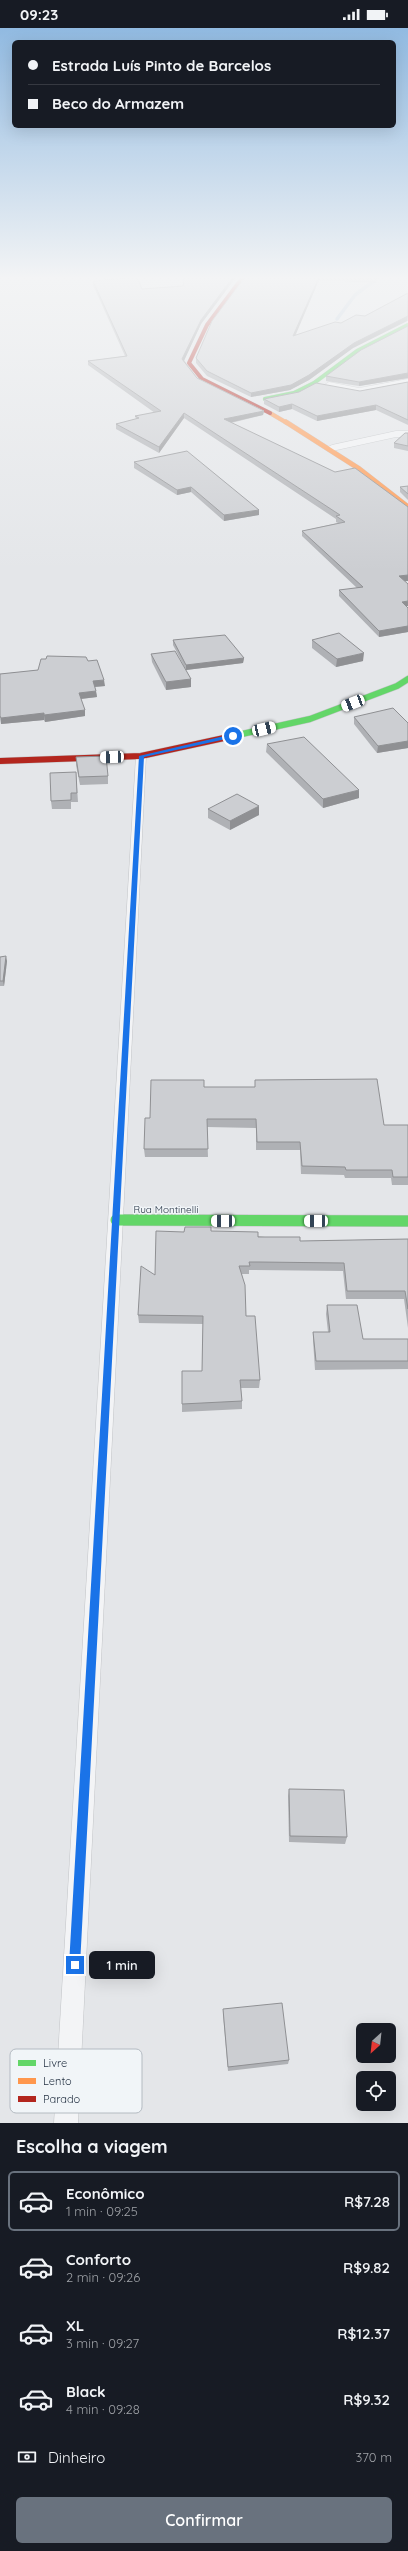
<!DOCTYPE html>
<html lang="pt">
<meta charset="utf-8">
<style>
body{margin:0;font-family:Quicksand,sans-serif;background:#242831;color:#f1f3f6;height:100vh;display:flex;flex-direction:column;font-size:15px;white-space:nowrap}
*{box-sizing:border-box;margin:0}
p{font-size:13px;color:#9ea1a6}
.icon{flex:none;width:22px;height:22px;fill:none;stroke:currentColor;stroke-width:2;stroke-linecap:round;stroke-linejoin:round}
.map{position:relative;height:2095px;overflow:hidden}
.sheet{display:flex;flex-direction:column;background:#171b24;flex:1}
.sheet>*{flex:none}
.banner{position:absolute;left:12px;top:12px;width:384px;height:88px;border-radius:6px;box-shadow:0 4px 16px #0002;display:grid;align-content:center;height:88px;padding:0 16px;background:#171b24}
.needle{width:26px;rotate:207deg}
.controls{position:absolute;left:356px;top:1995px;display:grid;gap:8px}
.controls a{display:grid;place-items:center;width:40px;height:40px;border-radius:6px;background:#171b24;box-shadow:0 4px 16px #0002;font-size:20px}
.end{position:absolute;width:18px;height:18px;margin:-9px;border:5px solid #1a73e8;background:#fff;box-shadow:0 0 0 2px #fff}
.from{border-radius:50%}
.bubble{position:absolute;height:28px;border-radius:6px;background:#171b24;box-shadow:0 4px 16px #0002;font-size:13px;font-weight:600;line-height:28px;text-align:center}
.car{position:absolute;width:12px;height:24px;margin:-12px -6px;border-radius:5px;box-shadow:0 0 3px 1px #0007;background:linear-gradient(#fff 24%,#345 0 40%,#fff 0 76%,#345 0 86%,#fff 0)}
.banner b{display:flex;align-items:center;gap:14px;height:38px;font-size:15px}
.banner b+b{border-top:1px solid #363941}
.banner i{width:10px;height:10px;background:#f1f3f6}
ul{padding:0;list-style:none}
li{display:flex;align-items:center;gap:12px;height:60px;margin:0 8px 6px;padding:0 8px;border:2px solid transparent;border-radius:6px}
li div{flex:1}
li b{display:block;font-size:15px}
li em{font-style:normal;font-weight:600}
li.current{border-color:#69727e}
li>.icon{width:36px;height:36px;stroke-width:1.5}
h2{padding:0 16px;font-size:18px;line-height:48px}
.pay{display:flex;align-items:center;gap:10px;height:44px;padding:0 16px;font-size:15px}
.pay p{margin-inline-start:auto}
.button{display:flex;gap:8px;margin-top:auto;padding:8px 16px}
.button a{flex:1;height:46px;border-radius:6px;background:#69727e;color:#fff;font-size:16px;font-weight:600;line-height:46px;text-align:center}
.status{display:flex;justify-content:space-between;align-items:center;height:28px;padding:0 20px;background:#171b24;direction:ltr}
.status svg{height:11px;fill:currentColor}
.map>svg:first-child{display:block}
.lines{fill:none;stroke-linecap:round;stroke-linejoin:round}
.stream{stroke:#b0c4d7;stroke-width:3.5}
.lane-casing{stroke:#c2c4c7;stroke-width:1}
.street-casing{stroke:#c2c4c7;stroke-width:1}
.fast-far2-casing{stroke:#c2c4c7;stroke-width:4.5}
.fast-far1-casing{stroke:#c2c4c7;stroke-width:7}
.fast-casing{stroke:#c2c4c7;stroke-width:12}
.slow-far1-casing{stroke:#c2c4c7;stroke-width:4.5}
.slow-casing{stroke:#c2c4c7;stroke-width:5.5}
.jam-far1-casing{stroke:#c2c4c7;stroke-width:4.5}
.jam-casing{stroke:#c2c4c7;stroke-width:7}
.lane{fill:#f3f4f6;fill-rule:evenodd}
.street{fill:#f3f4f6;fill-rule:evenodd}
.fast-far2{stroke:#63d668;stroke-width:4}
.fast-far1{stroke:#63d668;stroke-width:6}
.fast{stroke:#63d668;stroke-width:11}
.slow-far1{stroke:#ff974d;stroke-width:4}
.slow{stroke:#ff974d;stroke-width:5}
.jam-far1{stroke:#b3261e;stroke-width:4}
.jam{stroke:#b3261e;stroke-width:6}
.wall{fill:#afb1b5}
.shaded-wall{fill:#8f9093}
.building{fill:#ccced2;stroke:#8f9093}
.route{fill:#1a73e8}
.labels{text-anchor:middle;stroke-width:3;stroke-linejoin:round;paint-order:stroke}
.street-label{font-size:10px;fill:#273445;stroke:#f1f5f8}
.key{fill:#f1f5f8;stroke:#b4bbc2;stroke-width:1}
.key-label{font-size:11px;fill:#273445}
</style>
<div class="status"><b>09:23</b><svg viewBox="0 0 49 12"><path d="M0 12V9h3v3zM5 12V6h3v6zM10 12V3h3v9zM15 12V0h3v12zM26 1h20v11H26zM47 4h2v5h-2z"/></svg></div>
<div class="map">
<svg width="408" height="2095" viewBox="0 0 408 2095">
<rect width="100%" height="100%" fill="#e4e6e9"/>
<g class="lines">
<!-- stream -->
<polyline class="stream" points="337,291 355,267 379,249"/>
<defs>
<polygon id="lane" points="141,725 146,728 78,2095 54,2095 136,728"/>
<g id="street">
<polygon points="408,351 408,357 359,366 324,357 329,354 359,360"/>
<polygon points="396,403 408,403 408,409 396,409 332,423 326,420 332,417"/>
</g>
<polyline id="fast-far2" points="265,371 294,365 314,355 357,323 408,297"/>
<polyline id="fast-far1" points="224,710 310,691 397,658 408,651"/>
<polyline id="fast" points="116,1192 408,1193"/>
<polyline id="slow-far1" points="270,385 287,395"/>
<polyline id="slow" points="286,394 358,440 408,479"/>
<polyline id="jam-far1" points="243,249 207,297 189,335 202,351 270,385"/>
<polyline id="jam" points="0,733 141,728 224,710"/>
</defs>
<!-- lane casing -->
<use href="#lane" class="lane-casing"/>
<!-- street casing -->
<use href="#street" class="street-casing"/>
<!-- fast-far2 casing -->
<use href="#fast-far2" class="fast-far2-casing"/>
<!-- fast-far1 casing -->
<use href="#fast-far1" class="fast-far1-casing"/>
<!-- fast casing -->
<use href="#fast" class="fast-casing"/>
<!-- slow-far1 casing -->
<use href="#slow-far1" class="slow-far1-casing"/>
<!-- slow casing -->
<use href="#slow" class="slow-casing"/>
<!-- jam-far1 casing -->
<use href="#jam-far1" class="jam-far1-casing"/>
<!-- jam casing -->
<use href="#jam" class="jam-casing"/>
<!-- lane -->
<use href="#lane" class="lane"/>
<!-- street -->
<use href="#street" class="street"/>
<!-- fast-far2 -->
<use href="#fast-far2" class="fast-far2"/>
<!-- fast-far1 -->
<use href="#fast-far1" class="fast-far1"/>
<!-- fast -->
<use href="#fast" class="fast"/>
<!-- slow-far1 -->
<use href="#slow-far1" class="slow-far1"/>
<!-- slow -->
<use href="#slow" class="slow"/>
<!-- jam-far1 -->
<use href="#jam-far1" class="jam-far1"/>
<!-- jam -->
<use href="#jam" class="jam"/>
</g>
<!-- wall -->
<g class="wall">
<polygon points="184,249 236,249 201,296 184,332 197,350 264,383 263,387 231,395 408,479 408,553 404,553 407,579 408,580 408,604 379,609 339,568 339,562 357,560 302,508 302,503 338,495 336,494 336,491 184,390 159,425 116,401 116,396 136,391 135,388 155,385 88,337 88,333 125,328 93,257 93,253 142,261 183,258"/>
<polygon points="245,249 377,249 376,255 319,252 295,307 341,295 365,288 408,265 408,293 407,293 353,320 309,352 290,362 251,369 207,348 196,335 196,330"/>
<polygon points="408,298 408,351 408,350 359,358 326,353 326,348"/>
<polygon points="408,354 408,397 376,382 317,393 292,381 279,384 264,376 264,371 360,363"/>
<polygon points="408,405 408,423 394,420 394,415"/>
<polygon points="134,434 259,482 259,487 224,493 191,464 177,467 134,440"/>
<polygon points="408,458 408,472 400,464 400,459"/>
<polygon points="173,612 244,630 243,635 186,642 173,617"/>
<polygon points="312,612 363,633 336,639 312,620"/>
<polygon points="151,626 191,651 191,659 166,662 152,634"/>
<polygon points="88,633 105,658 95,659 97,669 81,671 85,688 45,694 44,692 1,696 0,691 0,646 38,642"/>
<polygon points="354,689 408,695 408,720 377,725 354,696"/>
<polygon points="267,716 359,770 323,780 266,724"/>
<polygon points="76,729 108,748 108,756 80,757 76,737"/>
<polygon points="76,744 78,774 71,774 71,781 52,781 51,773"/>
<polygon points="208,781 259,787 230,802 208,790"/>
<polygon points="0,929 7,933 4,958 0,958"/>
<polygon points="255,1052 384,1097 408,1097 408,1157 392,1157 391,1150 345,1150 344,1147 301,1146 300,1122 256,1122 256,1100 207,1099 208,1129 145,1129 144,1121 150,1090 204,1059 255,1059"/>
<polygon points="211,1203 300,1213 408,1211 408,1300 404,1271 346,1271 343,1243 249,1242 249,1246 242,1246 246,1288 260,1352 259,1360 241,1360 242,1373 242,1381 182,1384 182,1343 202,1343 203,1296 139,1295 138,1287 155,1247 184,1204"/>
<polygon points="327,1277 363,1311 408,1311 408,1341 315,1342 313,1312 313,1304 328,1304 326,1286"/>
<polygon points="289,1761 347,1809 345,1816 289,1814 288,1768"/>
<polygon points="223,1981 289,2032 288,2036 228,2043 223,1986"/>
</g>
<!-- shaded-wall -->
<g class="shaded-wall">
<polygon points="233,249 236,249 201,296 183,335 182,331 201,292"/>
<polygon points="319,249 319,252 293,313 293,308"/>
<polygon points="408,288 407,293 353,320 309,352 290,362 251,369 251,365"/>
<polygon points="408,345 408,350 359,358 359,354"/>
<polygon points="292,376 292,381 279,384 279,379"/>
<polygon points="376,377 376,382 317,393 317,388"/>
<polygon points="264,383 263,387 224,396 224,391"/>
<polygon points="184,385 184,390 159,425 159,419"/>
<polygon points="191,459 191,464 177,467 177,462"/>
<polygon points="259,482 259,487 224,493 224,487"/>
<polygon points="408,547 408,553 398,554 399,548"/>
<polygon points="408,573 408,578 401,579 402,574"/>
<polygon points="408,598 408,604 379,609 379,603"/>
<polygon points="364,625 363,633 336,639 337,631"/>
<polygon points="244,630 243,635 186,642 186,637"/>
<polygon points="191,651 191,659 166,662 166,654"/>
<polygon points="104,652 105,658 93,659 93,653"/>
<polygon points="96,663 97,669 80,671 79,665"/>
<polygon points="85,682 85,688 45,694 44,687"/>
<polygon points="44,685 44,692 1,696 1,690"/>
<polygon points="408,713 408,720 377,725 378,718"/>
<polygon points="359,762 359,770 323,780 323,771"/>
<polygon points="259,778 259,787 230,802 230,793"/>
<polygon points="6,928 7,933 4,958 3,953"/>
</g>
<!-- building -->
<g class="building">
<polygon points="137,249 142,261 183,258 184,249 233,249 201,292 182,331 197,350 264,383 224,391 335,444 355,440 408,479 408,547 399,548 408,556 408,573 402,574 408,580 408,598 379,603 339,562 363,559 302,503 345,494 336,488 340,487 184,385 159,419 116,396 139,390 135,388 161,383 88,333 127,328 93,253"/>
<polygon points="245,249 319,249 293,308 335,294 341,295 356,287 365,288 408,265 408,288 354,315 309,347 291,357 251,365 207,343 196,330 212,293"/>
<polygon points="346,249 377,249 376,251"/>
<polygon points="408,298 408,345 359,354 326,348 361,322"/>
<polygon points="408,354 408,392 376,377 317,388 292,376 279,379 264,371 299,364 316,355 360,363"/>
<polygon points="405,405 408,405 408,418 394,415"/>
<polygon points="187,423 259,482 224,487 191,459 177,462 134,434"/>
<polygon points="408,458 408,466 400,459"/>
<polygon points="339,605 364,625 337,631 312,612"/>
<polygon points="225,607 244,630 186,637 173,612"/>
<polygon points="175,623 191,651 166,654 151,626"/>
<polygon points="47,628 86,629 88,633 97,632 104,652 93,653 96,663 79,665 85,682 44,687 44,685 1,690 0,688 0,646 38,642 41,631 46,631"/>
<polygon points="393,680 408,695 408,713 378,718 354,689"/>
<polygon points="304,709 359,762 323,771 267,716"/>
<polygon points="106,728 108,748 79,749 76,729"/>
<polygon points="76,744 77,765 71,765 71,772 51,773 50,745"/>
<polygon points="237,766 259,778 230,793 208,781"/>
<polygon points="6,928 3,953 0,953 0,929"/>
<polygon points="377,1051 384,1097 408,1097 408,1149 393,1149 392,1142 346,1142 345,1139 302,1138 300,1114 257,1114 256,1091 207,1091 208,1121 144,1121 145,1090 150,1090 151,1052 204,1052 204,1059 255,1059 255,1052"/>
<polygon points="185,1199 211,1199 211,1203 258,1204 258,1209 300,1209 300,1213 408,1211 408,1281 405,1263 347,1263 344,1235 259,1234 249,1234 250,1238 239,1238 245,1257 246,1288 255,1288 260,1352 240,1352 242,1373 182,1376 182,1343 202,1343 203,1288 138,1287 141,1238 155,1247 156,1203 184,1204"/>
<polygon points="327,1277 357,1277 363,1311 408,1311 408,1333 316,1333 313,1304 330,1304"/>
<polygon points="289,1761 344,1762 347,1809 290,1808"/>
<polygon points="282,1975 289,2032 228,2039 223,1981"/>
</g>
<!-- sky -->
<linearGradient id="sky" x2="0" y2="1"><stop stop-color="#91bae1"/><stop offset="0.46" stop-color="#f3f4f5"/><stop offset="1" stop-color="#f3f4f5" stop-opacity="0"/></linearGradient>
<rect width="408" height="543" fill="url(#sky)"/>
<!-- route -->
<polygon class="route" points="233,706 235,709 144,729 80,1937 75,1942 69,1937 139,728"/>
<g class="labels">
<!-- street labels -->
<g class="street-label">
<text x="166" y="1185">Rua Montinelli</text>
</g>
</g>
<!-- legend -->
<rect x="10" y="2021" width="132" height="64" rx="6" class="key"/>
<rect x="18" y="2032" width="18" height="6" fill="#63d668"/>
<rect x="18" y="2050" width="18" height="6" fill="#ff974d"/>
<rect x="18" y="2068" width="18" height="6" fill="#b3261e"/>
<g class="key-label">
<text x="43" y="2039">Livre</text>
<text x="43" y="2057">Lento</text>
<text x="43" y="2075">Parado</text>
</g>
</svg>
<div class="controls">
<a><svg class="needle" viewBox="-14 -14 28 28"><path d="M0-13l5 13h-10z" fill="#e53935"/><path d="M0 13l5-13h-10z" fill="#9ea1a6"/></svg></a>
<a><svg class="icon" aria-label="locate" viewBox="0 0 24 24"><circle cx="12" cy="12" r="6"/><path d="M12 2v4M12 18v4M2 12h4M18 12h4"/></svg></a>
</div>
<i class="end from" style="left:233px;top:708px"></i>
<i class="end" style="left:75px;top:1937px"></i>
<div class="bubble" style="left:89px;top:1923px;width:66px">1 min</div>
<i class="car" style="left:353px;top:675px;rotate:249deg"></i>
<i class="car" style="left:264px;top:701px;rotate:77deg"></i>
<i class="car" style="left:112px;top:729px;rotate:268deg"></i>
<i class="car" style="left:223px;top:1193px;rotate:270deg"></i>
<i class="car" style="left:316px;top:1193px;rotate:270deg"></i>
<div class="banner">
<b><i class="from"></i>Estrada Luís Pinto de Barcelos</b>
<b><i></i>Beco do Armazem</b>
</div>
</div>
<section class="sheet">
<h2>Escolha a viagem</h2>
<ul>
<li class="current"><svg class="icon" aria-label="car" viewBox="0 0 24 24"><path d="M5 17H2v-5l4-1 3-4h7l3 4 3 1v5h-3M9 17h6M6 11h13"/><circle cx="7" cy="17" r="2"/><circle cx="17" cy="17" r="2"/></svg><div><b>Econômico</b><p>1 min · 09:25</p></div><em>R$7.28</em></li>
<li><svg class="icon" aria-label="car" viewBox="0 0 24 24"><path d="M5 17H2v-5l4-1 3-4h7l3 4 3 1v5h-3M9 17h6M6 11h13"/><circle cx="7" cy="17" r="2"/><circle cx="17" cy="17" r="2"/></svg><div><b>Conforto</b><p>2 min · 09:26</p></div><em>R$9.82</em></li>
<li><svg class="icon" aria-label="car" viewBox="0 0 24 24"><path d="M5 17H2v-5l4-1 3-4h7l3 4 3 1v5h-3M9 17h6M6 11h13"/><circle cx="7" cy="17" r="2"/><circle cx="17" cy="17" r="2"/></svg><div><b>XL</b><p>3 min · 09:27</p></div><em>R$12.37</em></li>
<li><svg class="icon" aria-label="car" viewBox="0 0 24 24"><path d="M5 17H2v-5l4-1 3-4h7l3 4 3 1v5h-3M9 17h6M6 11h13"/><circle cx="7" cy="17" r="2"/><circle cx="17" cy="17" r="2"/></svg><div><b>Black</b><p>4 min · 09:28</p></div><em>R$9.32</em></li>
</ul>
<div class="pay"><svg class="icon" aria-label="cash" viewBox="0 0 24 24"><path d="M3 7h18v10H3z"/><circle cx="12" cy="12" r="2"/></svg>Dinheiro<p>370 m</p></div>
<div class="button"><a>Confirmar</a></div>
</section>
